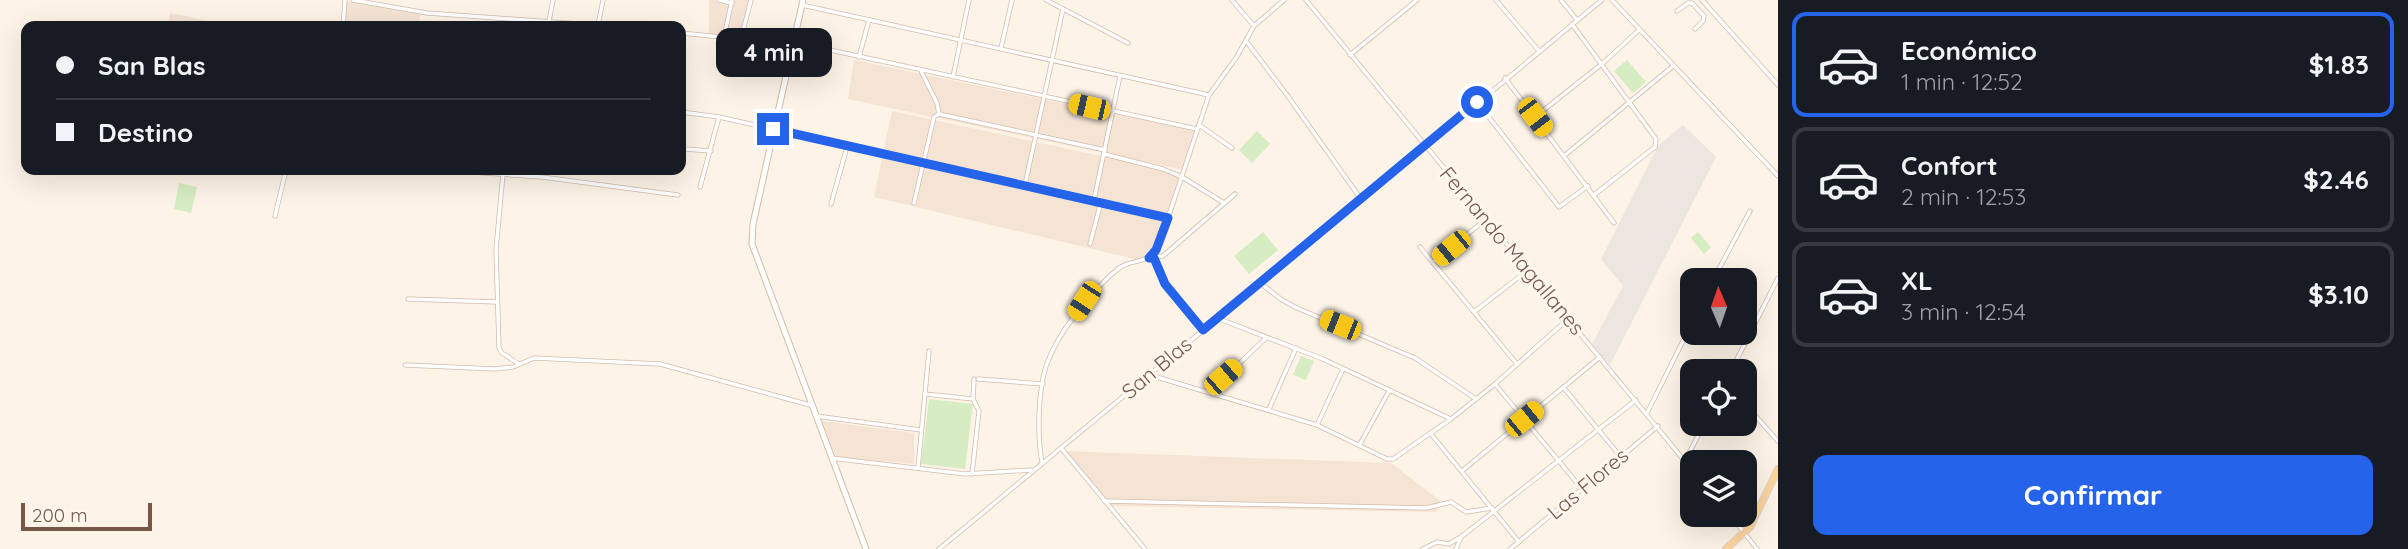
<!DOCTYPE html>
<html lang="es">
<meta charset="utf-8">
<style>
body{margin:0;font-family:Quicksand,sans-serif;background:#242831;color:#f1f3f6;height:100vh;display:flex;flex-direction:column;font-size:26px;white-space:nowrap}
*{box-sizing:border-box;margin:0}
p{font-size:23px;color:#9ea1a6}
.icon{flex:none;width:38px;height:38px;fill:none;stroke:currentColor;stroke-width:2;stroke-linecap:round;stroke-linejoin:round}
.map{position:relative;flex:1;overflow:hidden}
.side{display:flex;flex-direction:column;background:#171b24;width:630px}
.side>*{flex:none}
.top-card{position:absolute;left:21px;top:21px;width:665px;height:154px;border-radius:14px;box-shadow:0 7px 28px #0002;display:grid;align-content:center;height:154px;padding:0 35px;background:#171b24}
.needle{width:46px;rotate:358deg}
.controls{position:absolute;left:1680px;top:268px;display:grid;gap:14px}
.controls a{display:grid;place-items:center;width:77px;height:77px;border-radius:14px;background:#171b24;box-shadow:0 7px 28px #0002;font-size:35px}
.scale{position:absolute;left:21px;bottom:18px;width:131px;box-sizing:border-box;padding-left:7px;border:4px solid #785749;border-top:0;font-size:19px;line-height:24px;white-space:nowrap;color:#785749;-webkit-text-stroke:5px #fff7ed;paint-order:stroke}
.end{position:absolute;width:32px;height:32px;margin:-16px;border:9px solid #2563eb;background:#fff;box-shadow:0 0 0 4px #fff}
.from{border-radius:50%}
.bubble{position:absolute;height:49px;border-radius:14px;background:#171b24;box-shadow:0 7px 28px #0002;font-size:23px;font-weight:800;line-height:49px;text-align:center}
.car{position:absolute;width:21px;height:42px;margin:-21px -10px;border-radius:9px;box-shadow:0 0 5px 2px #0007;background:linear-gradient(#f5c518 24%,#345 0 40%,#f5c518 0 76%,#345 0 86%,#f5c518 0)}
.top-card b{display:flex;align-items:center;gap:24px;height:66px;font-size:26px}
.top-card b+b{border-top:2px solid #363941}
.top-card i{width:18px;height:18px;background:#f1f3f6}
ul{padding:12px 0 0;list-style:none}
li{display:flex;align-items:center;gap:21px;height:105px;margin:0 14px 10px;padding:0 21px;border:4px solid #363941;border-radius:14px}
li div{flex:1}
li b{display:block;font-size:26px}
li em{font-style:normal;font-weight:800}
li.active{border-color:#2563eb}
li>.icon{width:63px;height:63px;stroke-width:1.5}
.primary-button{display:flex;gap:14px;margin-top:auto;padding:14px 35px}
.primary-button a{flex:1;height:80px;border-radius:14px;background:#2563eb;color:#fff;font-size:28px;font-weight:800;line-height:80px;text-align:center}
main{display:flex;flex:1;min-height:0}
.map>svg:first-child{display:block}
.residential{fill:#f5e4d4}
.industrial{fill:#ede5e0}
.green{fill:#d6ecc3}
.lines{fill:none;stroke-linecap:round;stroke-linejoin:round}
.minor-casing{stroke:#d2bcad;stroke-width:5}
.tertiary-casing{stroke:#d2bcad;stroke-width:7}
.primary-casing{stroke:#dcd3d0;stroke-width:8}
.minor{stroke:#fff;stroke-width:3.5}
.tertiary{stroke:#fff;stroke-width:5}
.primary{stroke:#fed49c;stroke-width:6}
.route{stroke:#2563eb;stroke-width:9}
.labels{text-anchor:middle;stroke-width:6;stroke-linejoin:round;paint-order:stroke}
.street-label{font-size:21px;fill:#785749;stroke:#fff7ed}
</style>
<main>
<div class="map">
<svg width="1778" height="549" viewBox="0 0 1778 549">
<rect width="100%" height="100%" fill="#fdf3e6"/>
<!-- residential -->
<g class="residential">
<polygon points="709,0 751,0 742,39 709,36"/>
<polygon points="346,1 420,13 419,26 345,26"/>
<polygon points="170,13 235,26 168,26"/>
<polygon points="854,60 1197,131 1184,170 848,99"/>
<polygon points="892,111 1185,174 1152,263 874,197"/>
<polygon points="822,421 914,433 914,464 836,457"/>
<polygon points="1063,451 1391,463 1443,503 1436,512 1112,506"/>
</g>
<!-- industrial -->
<polygon class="industrial" points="1683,125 1716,157 1610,365 1592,344 1623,286 1601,259 1658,146"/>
<!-- green -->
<g class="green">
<polygon points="1627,60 1646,82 1633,93 1614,71"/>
<polygon points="1257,131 1270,144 1252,163 1239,150"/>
<polygon points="179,183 197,187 191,213 174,209"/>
<polygon points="1263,232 1278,250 1249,274 1234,256"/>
<polygon points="1698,232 1711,247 1704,254 1691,238"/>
<polygon points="1301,356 1314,361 1306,380 1293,375"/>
<polygon points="929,399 973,404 965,469 921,464"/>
</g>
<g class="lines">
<defs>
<g id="minor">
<polyline points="353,0 427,13 608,26"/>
<polyline points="719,0 732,3"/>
<polyline points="1046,0 1128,43"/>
<polyline points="1232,0 1254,26"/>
<polyline points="1306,0 1692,470"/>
<polyline points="1496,0 1539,51"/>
<polyline points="1561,0 1577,20"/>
<polyline points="1612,0 1778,176"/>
<polyline points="1702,0 1778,85"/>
<polyline points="802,5 1209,95"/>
<polyline points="1677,11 1688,3 1692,3 1704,16 1703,21 1695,29"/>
<polyline points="549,21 553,0"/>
<polyline points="1572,24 1656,139 1655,147 1594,195"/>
<polyline points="598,25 603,0"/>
<polyline points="343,26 345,0"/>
<polyline points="681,33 741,39 792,47"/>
<polyline points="724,37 732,0"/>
<polyline points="741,39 751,0"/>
<polyline points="1246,41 1287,95 1361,199"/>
<polyline points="793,42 1197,129"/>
<polyline points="1001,48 1012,0"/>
<polyline points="1350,55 1417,0"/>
<polyline points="859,57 869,20"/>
<polyline points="953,77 969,0"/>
<polyline points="1505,78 1614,223"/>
<polyline points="1477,102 1559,207 1588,186"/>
<polyline points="681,112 719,117 1168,218"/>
<polyline points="939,114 1105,150"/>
<polyline points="1535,117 1603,63 1639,30"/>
<polyline points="1199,125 1232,148"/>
<polyline points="685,149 711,151"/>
<polyline points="1104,154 1163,169 1182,177 1224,203"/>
<polyline points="1564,156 1672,67"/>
<polyline points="441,170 542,177 678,195"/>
<polyline points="503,174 496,249 499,348 502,353 519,364"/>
<polyline points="1025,185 1063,9"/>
<polyline points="700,187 719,117"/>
<polyline points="1094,200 1120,76"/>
<polyline points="914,203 934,117 939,114 937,103 921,71"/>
<polyline points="831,204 847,147"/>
<polyline points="275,216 286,170"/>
<polyline points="1090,244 1101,202"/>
<polyline points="1420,247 1517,364"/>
<polyline points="1149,258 1163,256 1235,194"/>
<polyline points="1155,258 1165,284 1203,330"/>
<polyline points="1433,262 1485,220"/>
<polyline points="1713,280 1750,211"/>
<polyline points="1260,283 1282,300 1297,308 1415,358 1476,399"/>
<polyline points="408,299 497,302"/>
<polyline points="1474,312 1528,270"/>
<polyline points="1217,318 1323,359 1451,419"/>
<polyline points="405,365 496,369 513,367 534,358 660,364 810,405"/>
<polyline points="1731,371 1778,278"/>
<polyline points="1150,375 1317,425 1387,459 1393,459 1451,419 1495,384 1569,318"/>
<polyline points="978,379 1043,384"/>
<polyline points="1495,384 1582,489"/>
<polyline points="1563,387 1621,457"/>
<polyline points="1209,392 1266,338"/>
<polyline points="925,394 973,399"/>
<polyline points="1269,409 1296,348"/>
<polyline points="1751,411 1778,441"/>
<polyline points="1647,413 1692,323"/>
<polyline points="816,416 921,430"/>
<polyline points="1317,425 1343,369"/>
<polyline points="1431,434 1519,542"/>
<polyline points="1360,444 1389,391"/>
<polyline points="1061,448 1145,549"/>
<polyline points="831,458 965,474 1032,470"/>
<polyline points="1685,461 1704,424"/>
<path d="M1042,462C1037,436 1038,392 1046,366C1058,332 1091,291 1119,268C1130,260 1144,263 1153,254L1168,218L1209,95L1236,58L1254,26L1284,0"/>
<polyline points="918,468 929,351"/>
<polyline points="1462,471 1600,357"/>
<polyline points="972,474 979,411 973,399 974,379"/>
<polyline points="1104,501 1426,508 1451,502 1466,512 1492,508"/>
<polyline points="1729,514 1757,549"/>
<polyline points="939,549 1602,0"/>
<polyline points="1423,549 1437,542 1449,544 1459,538"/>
<polyline points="1456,549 1461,537 1636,400"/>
<polyline points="1510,549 1658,426"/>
</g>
<polyline id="tertiary" points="803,0 753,224 752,244 866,549"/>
<polyline id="primary" points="1726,549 1750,527 1778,469"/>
</defs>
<!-- minor casing -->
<use href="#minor" class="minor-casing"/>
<!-- tertiary casing -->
<use href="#tertiary" class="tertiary-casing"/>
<!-- primary casing -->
<use href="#primary" class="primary-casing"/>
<!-- minor -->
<use href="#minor" class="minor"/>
<!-- tertiary -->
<use href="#tertiary" class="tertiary"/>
<!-- primary -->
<use href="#primary" class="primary"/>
</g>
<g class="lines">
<!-- route -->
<polyline class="route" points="773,129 1168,218 1156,250 1149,258 1154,258 1165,284 1203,330 1477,102"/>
</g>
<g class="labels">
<!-- street labels -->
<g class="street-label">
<text transform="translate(1512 251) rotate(50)" y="7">Fernando Magallanes</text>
<text transform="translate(1157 368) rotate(-40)" y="7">San Blas</text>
<text transform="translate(1588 484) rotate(-40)" y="7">Las Flores</text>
</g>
</g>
</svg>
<div class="controls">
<a><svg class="needle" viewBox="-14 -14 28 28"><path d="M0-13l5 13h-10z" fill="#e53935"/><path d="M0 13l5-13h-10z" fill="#9ea1a6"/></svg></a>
<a><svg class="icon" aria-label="locate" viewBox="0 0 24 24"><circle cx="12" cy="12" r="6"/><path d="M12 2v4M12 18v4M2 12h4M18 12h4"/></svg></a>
<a><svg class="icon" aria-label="layers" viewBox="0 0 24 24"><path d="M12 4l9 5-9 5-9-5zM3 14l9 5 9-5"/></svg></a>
</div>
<div class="scale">200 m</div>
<i class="end from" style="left:1477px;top:102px"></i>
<i class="end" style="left:773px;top:129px"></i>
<div class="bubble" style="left:716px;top:28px;width:116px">4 min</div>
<i class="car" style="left:1089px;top:107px;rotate:283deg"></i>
<i class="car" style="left:1535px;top:117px;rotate:143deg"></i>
<i class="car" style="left:1451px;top:248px;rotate:231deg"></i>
<i class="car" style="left:1084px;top:301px;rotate:213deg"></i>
<i class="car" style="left:1340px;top:325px;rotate:292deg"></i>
<i class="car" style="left:1223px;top:377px;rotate:49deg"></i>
<i class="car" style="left:1524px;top:419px;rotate:51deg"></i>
<div class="top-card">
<b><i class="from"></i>San Blas</b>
<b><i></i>Destino</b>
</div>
</div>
<section class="side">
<ul>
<li class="active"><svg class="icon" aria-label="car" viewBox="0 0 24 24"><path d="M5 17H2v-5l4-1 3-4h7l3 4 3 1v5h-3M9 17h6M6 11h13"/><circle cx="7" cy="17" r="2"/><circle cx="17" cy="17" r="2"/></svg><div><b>Económico</b><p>1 min · 12:52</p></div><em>$1.83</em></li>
<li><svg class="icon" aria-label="car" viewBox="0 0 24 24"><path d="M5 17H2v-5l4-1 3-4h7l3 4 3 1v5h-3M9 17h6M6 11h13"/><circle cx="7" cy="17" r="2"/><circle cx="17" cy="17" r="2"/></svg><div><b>Confort</b><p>2 min · 12:53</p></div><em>$2.46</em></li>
<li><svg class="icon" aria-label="car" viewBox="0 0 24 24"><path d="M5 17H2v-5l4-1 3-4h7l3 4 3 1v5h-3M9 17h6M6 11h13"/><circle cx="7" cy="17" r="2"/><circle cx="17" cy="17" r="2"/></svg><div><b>XL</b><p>3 min · 12:54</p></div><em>$3.10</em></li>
</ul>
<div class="primary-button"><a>Confirmar</a></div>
</section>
</main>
